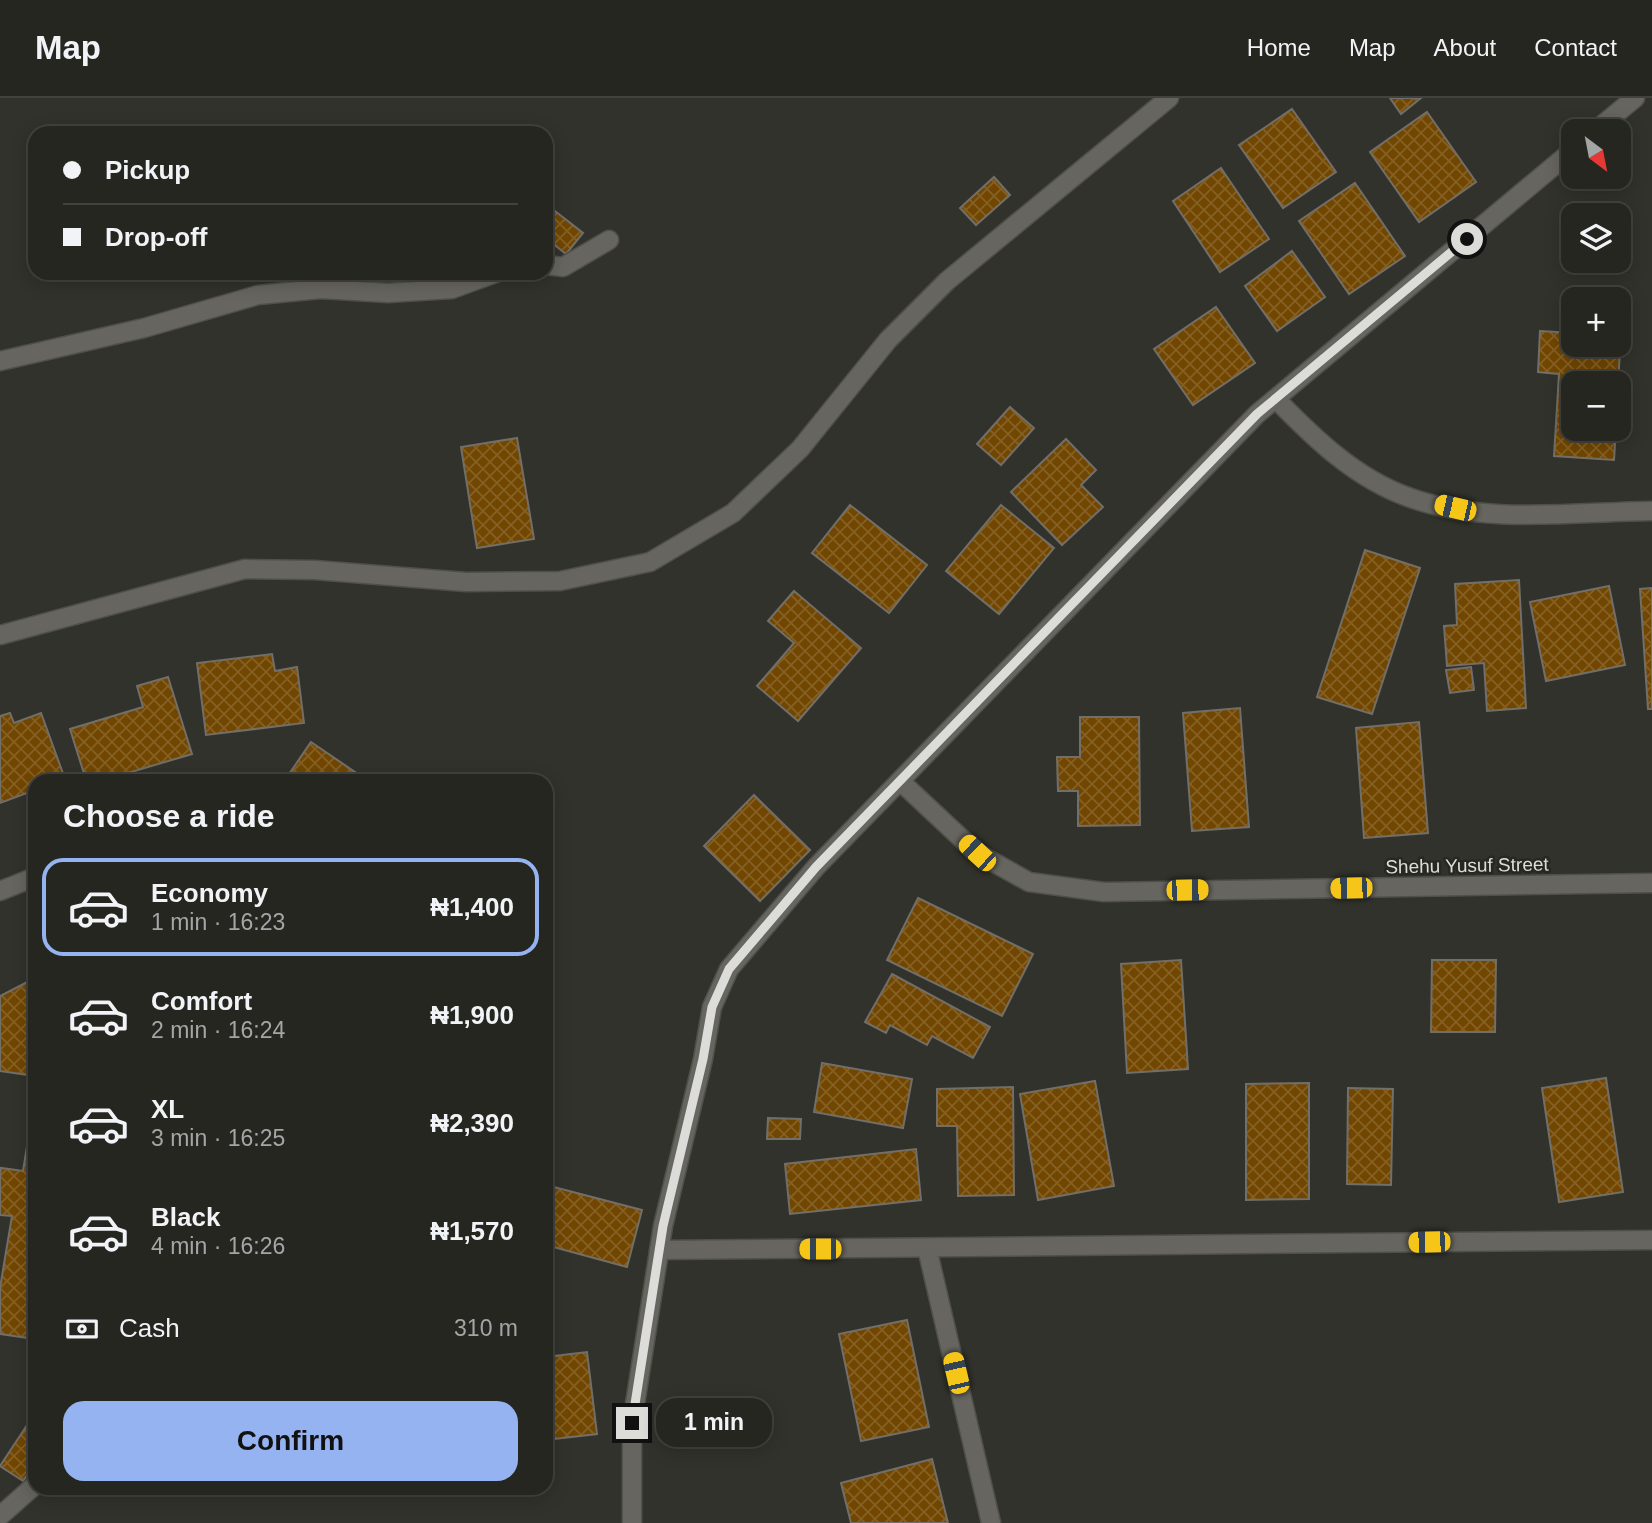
<!DOCTYPE html>
<meta charset="utf-8">
<style>
body{margin:0;font-family:Helvetica,sans-serif;background:#2e2e2a;color:#f1f3f6;height:100vh;display:flex;flex-direction:column;font-size:26px;white-space:nowrap}
*{box-sizing:border-box;margin:0}
p{font-size:23px;color:#a4a5a5}
.icon{flex:none;width:38px;height:38px;fill:none;stroke:currentColor;stroke-width:2;stroke-linecap:round;stroke-linejoin:round}
.map{position:relative;flex:1;overflow:hidden}
.side{position:absolute;left:28px;top:676px;width:525px;height:721px;display:flex;flex-direction:column;background:#262621;border-radius:21px;box-shadow:0 4px 18px #0003,0 0 0 2px #42433f}
.side>*{flex:none}
.top-card{position:absolute;left:28px;top:28px;width:525px;height:154px;border-radius:21px;box-shadow:0 4px 18px #0003,0 0 0 2px #42433f;display:grid;align-content:center;height:154px;padding:0 35px;background:#262621}
.needle{width:46px;rotate:148deg}
.tools{position:absolute;left:1561px;top:21px;display:grid;gap:14px}
.tools a{display:grid;place-items:center;width:70px;height:70px;border-radius:14px;background:#262621;box-shadow:0 4px 18px #0003,0 0 0 2px #42433f;font-size:35px}
.end{position:absolute;width:32px;height:32px;margin:-16px;border:9px solid #dcdcd8;background:#111;box-shadow:0 0 0 4px #111}
.from{border-radius:50%}
.bubble{position:absolute;height:49px;border-radius:21px;background:#262621;box-shadow:0 4px 18px #0003,0 0 0 2px #42433f;font-size:23px;font-weight:600;line-height:49px;text-align:center}
.car{position:absolute;width:21px;height:42px;margin:-21px -10px;border-radius:9px;box-shadow:0 0 5px 2px #0007;background:linear-gradient(#f5c518 24%,#345 0 40%,#f5c518 0 76%,#345 0 86%,#f5c518 0)}
.top-card b{display:flex;align-items:center;gap:24px;height:66px;font-size:26px}
.top-card b+b{border-top:2px solid #42433f}
.top-card i{width:18px;height:18px;background:#f1f3f6}
ul{padding:0;list-style:none}
li{display:flex;align-items:center;gap:21px;height:98px;margin:0 14px 10px;padding:0 21px;border:4px solid transparent;border-radius:21px}
li div{flex:1}
li b{display:block;font-size:26px}
li em{font-style:normal;font-weight:600}
li.active{border-color:#95b2f1}
li>.icon{width:63px;height:63px;stroke-width:1.5}
h2{padding:0 35px;font-size:32px;line-height:84px}
.pay{display:flex;align-items:center;gap:18px;height:77px;padding:0 35px;font-size:26px}
.pay p{margin-inline-start:auto}
.cta{display:flex;gap:14px;margin-top:auto;padding:14px 35px}
.cta a{flex:1;height:80px;border-radius:21px;background:#95b2f1;color:#111;font-size:28px;font-weight:600;line-height:80px;text-align:center}
header{display:flex;align-items:center;gap:42px;box-sizing:border-box;height:98px;padding:0 35px;background:#262621;border-bottom:2px solid #42433f}
header strong{font-size:33px}
nav{display:flex;gap:38px;margin-inline-start:auto;font-size:24px}
.map>svg:first-child{display:block}
.building{fill:url(#building-cross-hatch);stroke:#726e68;stroke-width:2}
.lines{fill:none;stroke-linecap:round;stroke-linejoin:round}
.minor-casing{stroke:#50504b;stroke-width:21}
.minor{stroke:#66655f;stroke-width:18}
.route{stroke:#dcdcd8;stroke-width:9}
.labels{text-anchor:middle;stroke-width:5;stroke-linejoin:round;paint-order:stroke}
.street-label{font-size:19px;fill:#dcdcd8;stroke:#282822}
</style>
<header>
<strong>Map</strong>
<nav><a>Home</a><a>Map</a><a>About</a><a>Contact</a></nav>
</header>
<div class="map">
<svg width="1652" height="1425" viewBox="0 0 1652 1425">
<defs>
<pattern id="building-cross-hatch" width="8" height="8" patternUnits="userSpaceOnUse" patternTransform="scale(1.75)"><rect width="8" height="8" fill="#714600"/><path d="M0 0l8 8M0 8l8-8" fill="none" stroke="#856024"/></pattern>
</defs>
<rect width="100%" height="100%" fill="#32322c"/>
<!-- building -->
<g class="building">
<polygon points="1390,0 1421,0 1401,16"/>
<polygon points="1292,11 1336,74 1283,110 1239,47"/>
<polygon points="1427,14 1476,84 1419,124 1370,54"/>
<polygon points="1221,70 1269,141 1220,174 1173,103"/>
<polygon points="994,79 1010,97 976,127 960,110"/>
<polygon points="1355,85 1405,158 1349,196 1299,123"/>
<polygon points="546,106 583,135 566,156 546,140"/>
<polygon points="1292,153 1325,199 1277,233 1245,188"/>
<polygon points="1216,209 1255,265 1193,307 1154,251"/>
<polygon points="1540,233 1573,235 1573,247 1619,247 1619,237 1621,238 1618,285 1573,285 1573,331 1616,331 1614,362 1554,358 1559,276 1538,274"/>
<polygon points="1010,309 1034,330 1001,367 977,346"/>
<polygon points="517,340 534,441 477,450 461,349"/>
<polygon points="1066,341 1096,372 1081,387 1103,409 1062,447 1011,394"/>
<polygon points="850,407 927,467 889,515 812,455"/>
<polygon points="1001,407 1054,450 999,516 946,473"/>
<polygon points="1365,452 1420,470 1372,616 1317,599"/>
<polygon points="1519,482 1526,610 1487,613 1484,565 1447,568 1444,528 1457,527 1455,486"/>
<polygon points="1609,488 1625,567 1546,583 1530,504"/>
<polygon points="1652,490 1652,611 1648,611 1640,491"/>
<polygon points="794,493 861,550 798,623 757,588 794,545 768,523"/>
<polygon points="272,556 275,573 297,569 304,625 206,637 197,565"/>
<polygon points="1471,569 1474,592 1450,595 1446,572"/>
<polygon points="168,579 192,656 104,682 86,682 70,631 143,609 137,588"/>
<polygon points="1240,610 1249,729 1192,733 1183,615"/>
<polygon points="10,615 14,625 41,615 65,681 35,682 35,692 0,705 0,618"/>
<polygon points="1080,619 1139,619 1140,727 1078,728 1078,693 1058,693 1057,659 1080,659"/>
<polygon points="1419,624 1428,735 1364,740 1356,630"/>
<polygon points="311,644 355,674 349,682 285,682"/>
<polygon points="754,697 810,752 760,803 704,748"/>
<polygon points="918,800 1033,856 1002,918 887,862"/>
<polygon points="1181,862 1188,971 1127,975 1121,866"/>
<polygon points="1432,862 1496,862 1495,934 1431,934"/>
<polygon points="892,876 990,929 973,960 932,938 927,947 890,927 886,935 865,924"/>
<polygon points="35,880 35,978 0,973 0,898"/>
<polygon points="822,965 912,981 903,1030 814,1014"/>
<polygon points="1606,980 1623,1094 1559,1104 1542,990"/>
<polygon points="1095,983 1114,1088 1038,1102 1020,996"/>
<polygon points="1309,985 1309,1101 1246,1102 1246,986"/>
<polygon points="1013,989 1014,1097 958,1098 957,1028 937,1028 937,991"/>
<polygon points="1348,990 1393,991 1391,1087 1347,1086"/>
<polygon points="35,999 35,1241 0,1236 0,1190 12,1118 0,1117 0,1077 1,1070 23,1073"/>
<polygon points="768,1020 801,1021 800,1041 767,1041"/>
<polygon points="916,1051 921,1102 790,1116 785,1066"/>
<polygon points="546,1087 642,1112 627,1169 546,1147"/>
<polygon points="907,1222 929,1329 861,1343 839,1236"/>
<polygon points="587,1254 597,1336 546,1342 546,1259"/>
<polygon points="35,1315 35,1366 23,1383 0,1368"/>
<polygon points="932,1361 948,1425 851,1425 841,1385"/>
</g>
<g class="lines">
<defs>
<g id="minor">
<polyline points="1595,33 1635,0"/>
<polyline points="546,167 563,169 609,142"/>
<polyline points="0,263 144,230 258,197 321,191 388,195 452,191 496,175"/>
<path d="M1276,301C1314,340 1355,380 1408,399C1483,427 1573,414 1652,413"/>
<polyline points="0,537 245,471 315,472 466,484 560,483 650,464 733,415 800,351 888,242 947,183 1169,0"/>
<polyline points="900,683 977,755 1029,784 1104,794 1652,785"/>
<polyline points="0,793 35,779"/>
<polyline points="927,1150 991,1425"/>
<polyline points="659,1152 1652,1142"/>
<polyline points="0,1418 35,1387"/>
<polyline points="632,1425 632,1325 663,1128 703,961 712,909 729,871 816,769 1257,316 1573,52"/>
</g>
</defs>
<!-- minor casing -->
<use href="#minor" class="minor-casing"/>
<!-- minor -->
<use href="#minor" class="minor"/>
</g>
<g class="lines">
<!-- route -->
<polyline class="route" points="632,1325 663,1128 703,961 712,909 729,871 816,769 1257,316 1467,141"/>
</g>
<g class="labels">
<!-- street labels -->
<g class="street-label">
<text transform="translate(1467 767) rotate(-1)" y="7">Shehu Yusuf Street</text>
</g>
</g>
</svg>
<div class="tools">
<a><svg class="needle" viewBox="-14 -14 28 28"><path d="M0-13l5 13h-10z" fill="#e53935"/><path d="M0 13l5-13h-10z" fill="#a4a5a5"/></svg></a>
<a><svg class="icon" aria-label="layers" viewBox="0 0 24 24"><path d="M12 4l9 5-9 5-9-5zM3 14l9 5 9-5"/></svg></a>
<a>+</a>
<a>−</a>
</div>
<i class="end from" style="left:1467px;top:141px"></i>
<i class="end" style="left:632px;top:1325px"></i>
<div class="bubble" style="left:656px;top:1300px;width:116px">1 min</div>
<i class="car" style="left:1455px;top:410px;rotate:283deg"></i>
<i class="car" style="left:977px;top:755px;rotate:313deg"></i>
<i class="car" style="left:1351px;top:790px;rotate:269deg"></i>
<i class="car" style="left:1187px;top:792px;rotate:89deg"></i>
<i class="car" style="left:1429px;top:1144px;rotate:269deg"></i>
<i class="car" style="left:820px;top:1151px;rotate:270deg"></i>
<i class="car" style="left:956px;top:1275px;rotate:347deg"></i>
<div class="top-card">
<b><i class="from"></i>Pickup</b>
<b><i></i>Drop-off</b>
</div>
<section class="side">
<h2>Choose a ride</h2>
<ul>
<li class="active"><svg class="icon" aria-label="car" viewBox="0 0 24 24"><path d="M5 17H2v-5l4-1 3-4h7l3 4 3 1v5h-3M9 17h6M6 11h13"/><circle cx="7" cy="17" r="2"/><circle cx="17" cy="17" r="2"/></svg><div><b>Economy</b><p>1 min · 16:23</p></div><em>₦1,400</em></li>
<li><svg class="icon" aria-label="car" viewBox="0 0 24 24"><path d="M5 17H2v-5l4-1 3-4h7l3 4 3 1v5h-3M9 17h6M6 11h13"/><circle cx="7" cy="17" r="2"/><circle cx="17" cy="17" r="2"/></svg><div><b>Comfort</b><p>2 min · 16:24</p></div><em>₦1,900</em></li>
<li><svg class="icon" aria-label="car" viewBox="0 0 24 24"><path d="M5 17H2v-5l4-1 3-4h7l3 4 3 1v5h-3M9 17h6M6 11h13"/><circle cx="7" cy="17" r="2"/><circle cx="17" cy="17" r="2"/></svg><div><b>XL</b><p>3 min · 16:25</p></div><em>₦2,390</em></li>
<li><svg class="icon" aria-label="car" viewBox="0 0 24 24"><path d="M5 17H2v-5l4-1 3-4h7l3 4 3 1v5h-3M9 17h6M6 11h13"/><circle cx="7" cy="17" r="2"/><circle cx="17" cy="17" r="2"/></svg><div><b>Black</b><p>4 min · 16:26</p></div><em>₦1,570</em></li>
</ul>
<div class="pay"><svg class="icon" aria-label="cash" viewBox="0 0 24 24"><path d="M3 7h18v10H3z"/><circle cx="12" cy="12" r="2"/></svg>Cash<p>310 m</p></div>
<div class="cta"><a>Confirm</a></div>
</section>
</div>
